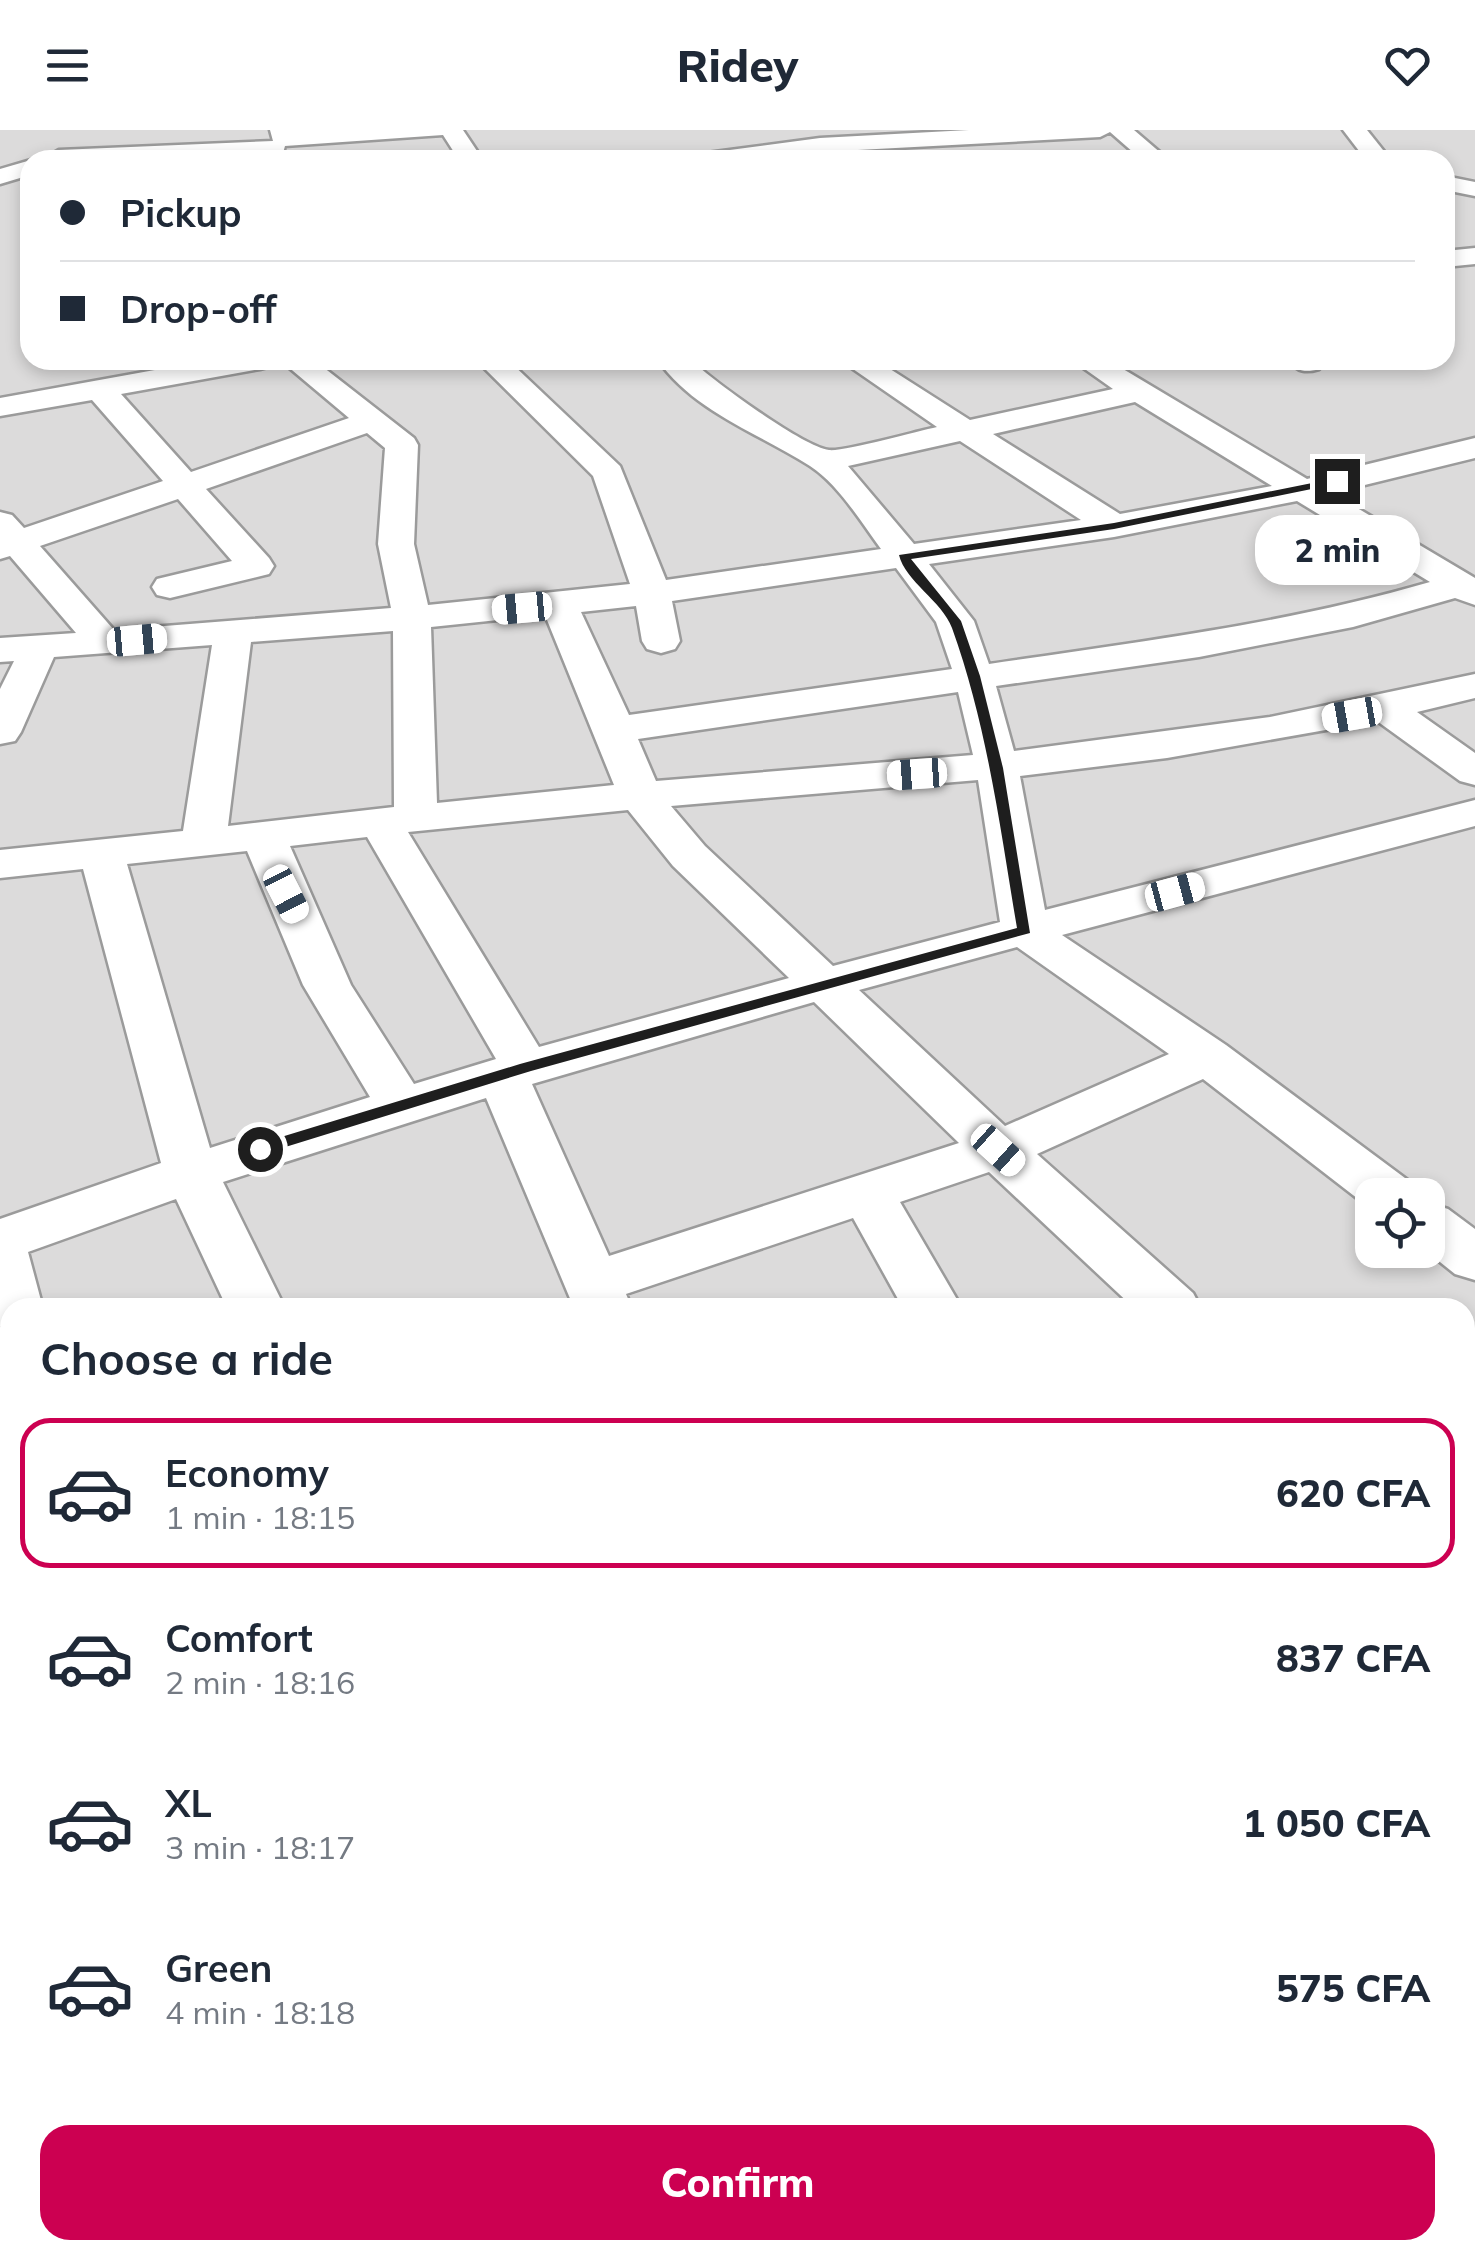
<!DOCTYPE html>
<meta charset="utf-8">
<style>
body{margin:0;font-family:Mulish,sans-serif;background:#f6f6f7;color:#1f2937;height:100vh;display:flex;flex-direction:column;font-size:38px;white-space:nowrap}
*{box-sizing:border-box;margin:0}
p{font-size:32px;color:#747a83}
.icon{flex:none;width:55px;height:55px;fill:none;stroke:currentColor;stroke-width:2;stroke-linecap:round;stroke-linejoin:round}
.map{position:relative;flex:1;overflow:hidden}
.details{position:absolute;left:0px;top:1168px;width:1475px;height:962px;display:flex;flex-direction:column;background:#fff;border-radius:30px 30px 0 0;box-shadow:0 5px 15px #0003}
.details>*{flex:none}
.hud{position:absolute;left:20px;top:20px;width:1435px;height:220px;border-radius:30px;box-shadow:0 5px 15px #0003;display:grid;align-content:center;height:220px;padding:0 40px;background:#fff}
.buttons{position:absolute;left:1355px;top:1048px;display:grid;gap:20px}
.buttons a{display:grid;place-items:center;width:90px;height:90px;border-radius:20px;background:#fff;box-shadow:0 5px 15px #0003;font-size:50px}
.end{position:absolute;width:45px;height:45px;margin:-22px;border:12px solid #1e1e1e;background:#fff;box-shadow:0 0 0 5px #fff}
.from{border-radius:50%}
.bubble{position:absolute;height:70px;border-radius:30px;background:#fff;box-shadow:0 5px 15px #0003;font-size:32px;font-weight:800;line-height:70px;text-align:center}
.car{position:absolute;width:30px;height:60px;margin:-30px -15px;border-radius:12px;box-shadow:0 0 8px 2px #0007;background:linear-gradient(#fff 24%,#345 0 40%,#fff 0 76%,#345 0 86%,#fff 0)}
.hud b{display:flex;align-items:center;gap:35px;height:95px;font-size:38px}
.hud b+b{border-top:2px solid #e0e1e3}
.hud i{width:25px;height:25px;background:#1f2937}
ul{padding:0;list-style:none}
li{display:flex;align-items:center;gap:30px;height:150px;margin:0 20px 15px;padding:0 20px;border:5px solid transparent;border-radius:30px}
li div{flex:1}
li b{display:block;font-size:38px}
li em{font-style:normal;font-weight:800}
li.active{border-color:#cc0051}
li>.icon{width:90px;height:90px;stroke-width:1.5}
h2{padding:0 40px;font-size:45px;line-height:120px}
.button{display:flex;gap:20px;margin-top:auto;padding:20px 40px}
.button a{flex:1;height:115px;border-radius:30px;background:#cc0051;color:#fff;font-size:40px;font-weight:800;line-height:115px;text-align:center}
header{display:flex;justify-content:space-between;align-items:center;height:130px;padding:0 40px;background:#fff;font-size:45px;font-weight:800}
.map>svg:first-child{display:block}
.residential{fill:#dcdbdb;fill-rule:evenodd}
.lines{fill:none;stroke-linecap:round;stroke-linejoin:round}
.minor-casing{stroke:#9b9b9b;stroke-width:5}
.minor{fill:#fff;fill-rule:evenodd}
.route{fill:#1e1e1e}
</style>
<header><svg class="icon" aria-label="menu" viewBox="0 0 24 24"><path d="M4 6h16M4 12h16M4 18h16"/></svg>Ridey<svg class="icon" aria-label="heart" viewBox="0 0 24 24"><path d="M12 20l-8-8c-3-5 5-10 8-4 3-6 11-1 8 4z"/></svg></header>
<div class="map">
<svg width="1475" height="2129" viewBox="0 0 1475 2129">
<rect width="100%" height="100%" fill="#f0e7e3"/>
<!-- residential -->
<path class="residential" d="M0,0H1475V2129H0ZM30,30H1445V230H30ZM1372,1065H1428V1120H1372ZM10,1178H1465V2120H10Z"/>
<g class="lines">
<defs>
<g id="minor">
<polygon points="270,0 463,0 483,30 459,30 443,5 285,16 283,23 275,25 159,30 47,27 59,20 273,11"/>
<polygon points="969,0 1134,0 1169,30 1142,30 1110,2 1100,7 820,22 761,30 695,30 707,23 820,8"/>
<polygon points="1343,0 1367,0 1391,30 1366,30"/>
<polygon points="31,30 30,45 0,54 0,39"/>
<polygon points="1445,46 1475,52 1475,66 1445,60"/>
<polygon points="1475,118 1475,134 1445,137 1445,121"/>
<path d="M210,230H275L271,236L260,239L121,264L191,342L349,288L280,230H314L414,308L418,315L414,414L428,475L630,454L593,346L476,230H508L620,336L666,450L881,419C861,392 839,355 810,336C760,304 693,281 658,230H691C712,250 803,317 829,320C843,322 918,301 937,297L840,230H876L970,290L1113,259L1072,230H1108L1307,349L1475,308V328L1332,363L1475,448V475L1455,468L1353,497L1199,527L996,556L1014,621L1270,587L1475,544V568L1417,582L1475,623V655L1460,651L1377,591L1167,628L1020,646L1045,780L1475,670V696L1062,805L1226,915L1409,1051L1418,1065H1372L1371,1079L1203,949L1037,1024L1193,1163L1201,1178H1134L989,1042L900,1072L962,1178H903L853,1088L626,1164L632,1178H574L486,968L223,1052L285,1178H227L176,1069L28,1122L43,1178H10V1199L0,1196V1089L161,1033L83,739L0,748V720L183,701L212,515L54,527L21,602L15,611L0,614V559L14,531L0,532V508L76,503L10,426L0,429V382L12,385L24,398L163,351L92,270L0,286V268ZM1135,272L1272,356L1120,384L993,304ZM367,303L385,318L378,414L391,478L114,500L40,416L178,369L232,431L157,449L152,457L157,465L170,468L269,444L274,436L269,428L206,359ZM960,311L1081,390L914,414L848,336ZM1297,371L1430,452C1286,494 1137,512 989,534L974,491L929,434L1114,407ZM896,438L936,492L952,539L629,585L581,482L636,476L642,511L647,519L661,523L675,519L680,511L672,471ZM545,485L614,655L437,673L431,497ZM393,501L394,677L228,696L251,512ZM958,562L973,625L656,651L638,609ZM978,650L1000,792L833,836L705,716L671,676ZM628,680L673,736L789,848L539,917L408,702ZM367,707L496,929L414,954L351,855L290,716ZM247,721L303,855L370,967L210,1018L127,734ZM1017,817L1169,924L1005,996L859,860ZM814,872L959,1013L609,1126L532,954Z"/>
<path d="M1289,230H1321L1323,233L1319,239C1306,243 1297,242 1289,230Z"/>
<polygon points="1428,1073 1448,1079 1475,1099 1475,1150 1455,1144 1425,1120"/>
<polygon points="1465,1432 1475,1436 1475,1500 1465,1496"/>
<polygon points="10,1513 10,1576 0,1580 0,1517"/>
<polygon points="1465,2067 1475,2071 1475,2129 1358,2129 1361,2120 1465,2120"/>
<polygon points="964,2120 1050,2120 1053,2129 967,2129"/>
</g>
</defs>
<!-- minor casing -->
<use href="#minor" class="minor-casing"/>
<!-- minor -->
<use href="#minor" class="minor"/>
</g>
<!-- route -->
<path class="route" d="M1337,348L1341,353L1114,399L911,429L961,491L980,546L1003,638L1030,803L531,941L266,1023H255V1015L520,934L1017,798C1000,697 987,595 952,498C942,471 905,451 899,425L1114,393Z"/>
</svg>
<div class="buttons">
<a><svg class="icon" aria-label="locate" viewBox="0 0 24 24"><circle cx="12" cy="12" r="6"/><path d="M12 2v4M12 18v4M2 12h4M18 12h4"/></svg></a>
</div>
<i class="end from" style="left:260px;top:1019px"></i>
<i class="end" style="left:1337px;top:351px"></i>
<div class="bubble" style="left:1255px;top:385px;width:165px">2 min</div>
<i class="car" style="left:522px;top:478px;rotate:265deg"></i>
<i class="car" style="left:137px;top:510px;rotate:85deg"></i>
<i class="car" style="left:1352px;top:585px;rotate:260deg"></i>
<i class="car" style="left:917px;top:644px;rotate:266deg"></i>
<i class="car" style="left:1175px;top:762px;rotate:75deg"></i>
<i class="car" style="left:286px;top:764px;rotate:153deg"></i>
<i class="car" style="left:998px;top:1020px;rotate:132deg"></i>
<div class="hud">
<b><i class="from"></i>Pickup</b>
<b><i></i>Drop-off</b>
</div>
<section class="details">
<h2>Choose a ride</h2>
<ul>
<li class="active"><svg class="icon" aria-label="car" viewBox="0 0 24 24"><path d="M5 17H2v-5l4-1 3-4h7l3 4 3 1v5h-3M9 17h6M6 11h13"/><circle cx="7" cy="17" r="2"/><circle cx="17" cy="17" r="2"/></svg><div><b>Economy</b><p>1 min · 18:15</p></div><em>620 CFA</em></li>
<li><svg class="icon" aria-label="car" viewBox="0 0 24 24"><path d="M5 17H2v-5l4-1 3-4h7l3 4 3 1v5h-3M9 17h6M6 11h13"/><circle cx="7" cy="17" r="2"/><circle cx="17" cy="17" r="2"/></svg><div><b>Comfort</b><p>2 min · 18:16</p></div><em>837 CFA</em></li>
<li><svg class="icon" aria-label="car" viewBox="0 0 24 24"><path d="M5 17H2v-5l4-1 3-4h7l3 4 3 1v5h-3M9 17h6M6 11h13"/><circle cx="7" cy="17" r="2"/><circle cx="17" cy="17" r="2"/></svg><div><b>XL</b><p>3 min · 18:17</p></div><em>1 050 CFA</em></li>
<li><svg class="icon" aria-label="car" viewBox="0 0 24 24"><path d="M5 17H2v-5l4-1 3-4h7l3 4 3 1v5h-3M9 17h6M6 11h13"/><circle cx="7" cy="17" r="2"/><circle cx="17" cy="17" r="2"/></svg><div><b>Green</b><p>4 min · 18:18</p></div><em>575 CFA</em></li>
</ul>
<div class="button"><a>Confirm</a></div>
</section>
</div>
